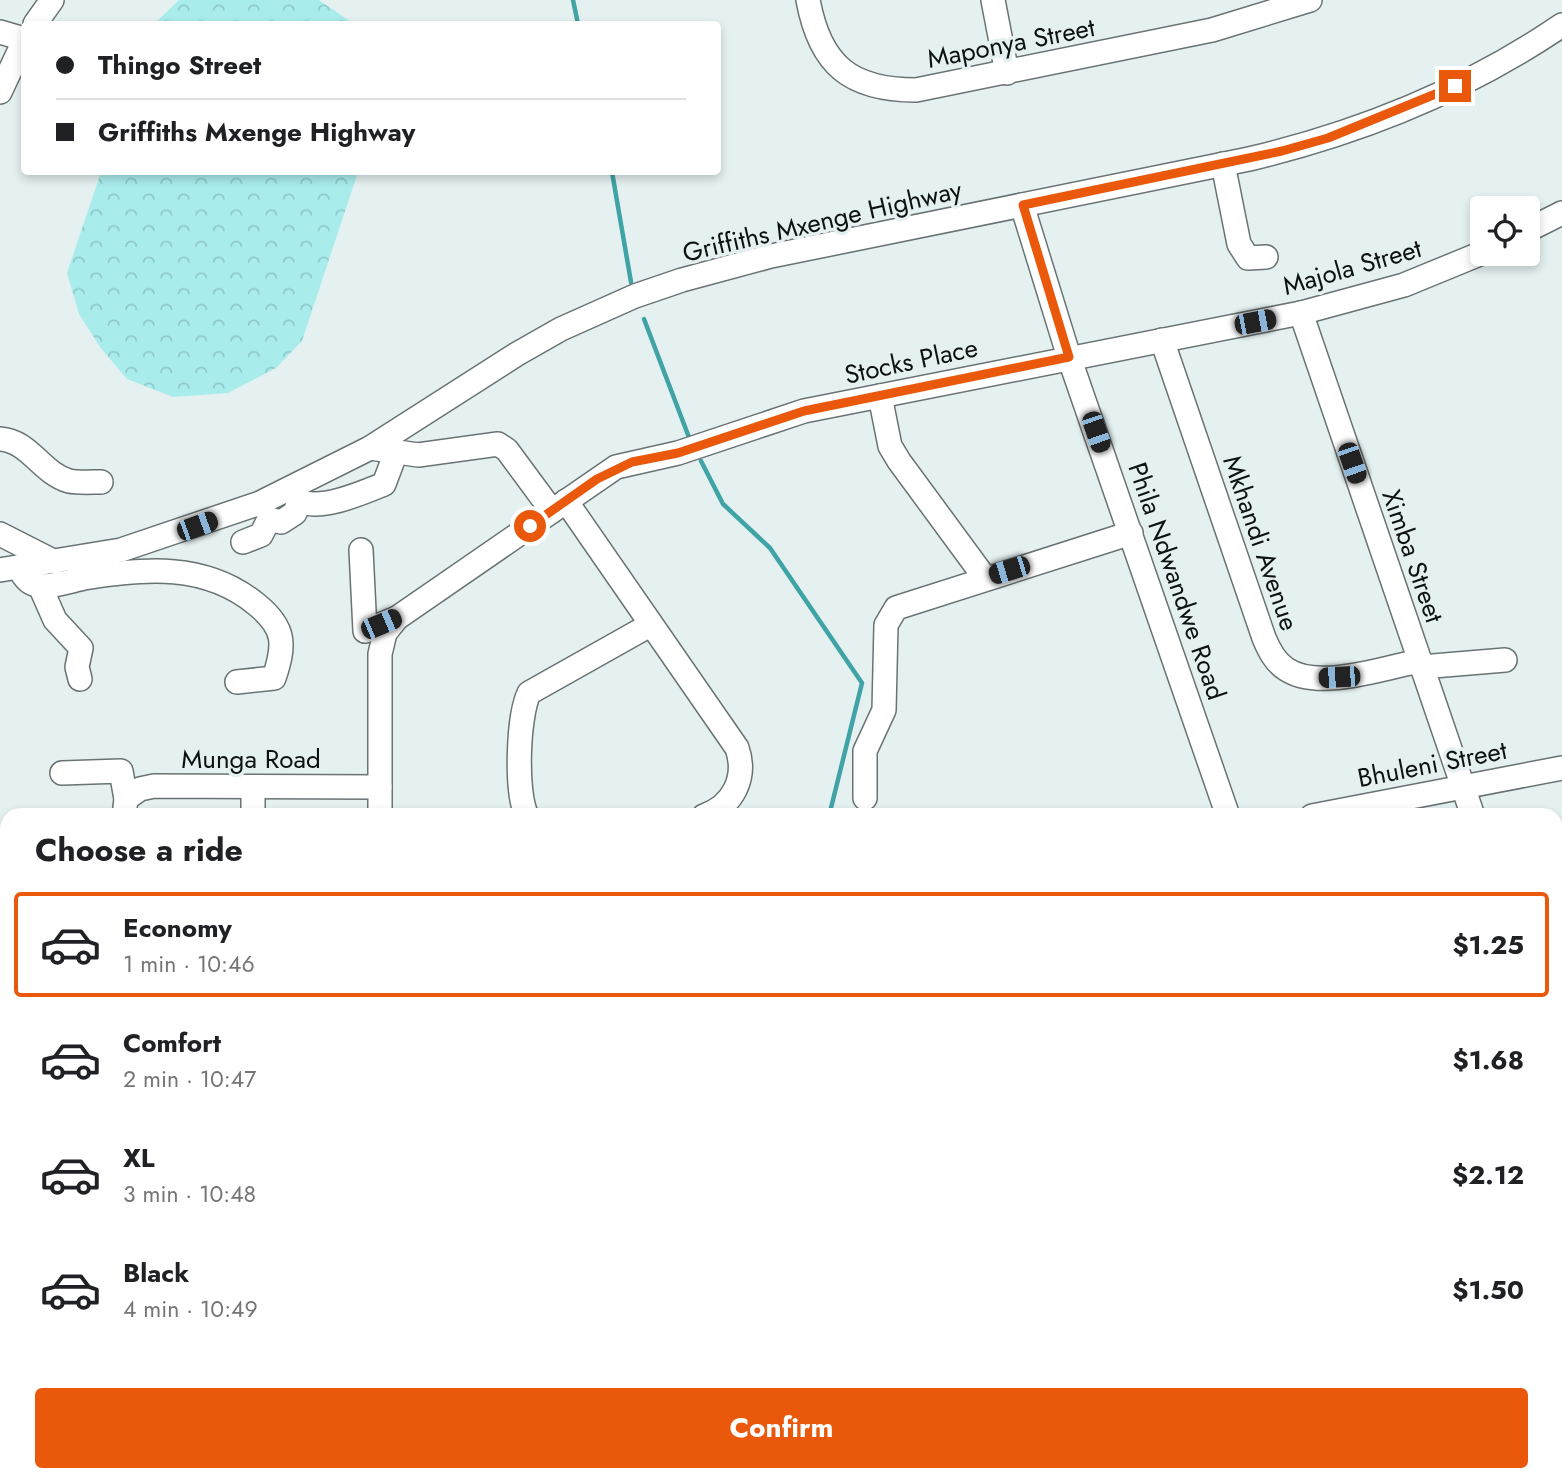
<!DOCTYPE html>
<meta charset="utf-8">
<style>
body{margin:0;font-family:Jost,sans-serif;background:#f6f6f6;color:#202124;height:100vh;display:flex;flex-direction:column;font-size:26px;white-space:nowrap}
*{box-sizing:border-box;margin:0}
p{font-size:23px;color:#757577}
.icon{flex:none;width:38px;height:38px;fill:none;stroke:currentColor;stroke-width:2;stroke-linecap:round;stroke-linejoin:round}
.map{position:relative;flex:1;overflow:hidden}
.panel{position:absolute;left:0px;top:808px;width:1563px;height:674px;display:flex;flex-direction:column;background:#fff;border-radius:21px 21px 0 0;box-shadow:0 4px 10px #0003}
.panel>*{flex:none}
.hud{position:absolute;left:21px;top:21px;width:700px;height:154px;border-radius:7px;box-shadow:0 4px 10px #0003;display:grid;align-content:center;height:154px;padding:0 35px;background:#fff}
.controls{position:absolute;left:1470px;top:196px;display:grid;gap:14px}
.controls a{display:grid;place-items:center;width:70px;height:70px;border-radius:7px;background:#fff;box-shadow:0 4px 10px #0003;font-size:35px}
.end{position:absolute;width:32px;height:32px;margin:-16px;border:9px solid #ea580c;background:#fff;box-shadow:0 0 0 4px #fff}
.from{border-radius:50%}
.car{position:absolute;width:21px;height:42px;margin:-21px -10px;border-radius:9px;box-shadow:0 0 5px 2px #0007;background:linear-gradient(#222 24%,#8ab4d8 0 40%,#222 0 76%,#8ab4d8 0 86%,#222 0)}
.hud b{display:flex;align-items:center;gap:24px;height:66px;font-size:26px}
.hud b+b{border-top:2px solid #e0e0e0}
.hud i{width:18px;height:18px;background:#202124}
ul{padding:0;list-style:none}
li{display:flex;align-items:center;gap:21px;height:105px;margin:0 14px 10px;padding:0 21px;border:4px solid transparent;border-radius:7px}
li div{flex:1}
li b{display:block;font-size:26px}
li em{font-style:normal;font-weight:700}
li.on{border-color:#ea580c}
li>.icon{width:63px;height:63px;stroke-width:1.5}
h2{padding:0 35px;font-size:32px;line-height:84px}
.cta{display:flex;gap:14px;margin-top:auto;padding:14px 35px}
.cta a{flex:1;height:80px;border-radius:7px;background:#ea580c;color:#fff;font-size:28px;font-weight:700;line-height:80px;text-align:center}
.map>svg:first-child{display:block}
.park{fill:url(#park-crowns)}
.lines{fill:none;stroke-linecap:round;stroke-linejoin:round}
.stream{stroke:#40a3a5;stroke-width:4.5}
.minor-casing{stroke:#697373;stroke-width:26}
.minor{stroke:#fff;stroke-width:23}
.route{stroke:#ea580c;stroke-width:9}
.labels{text-anchor:middle;stroke-width:7;stroke-linejoin:round;paint-order:stroke}
.street-label{font-size:26px;fill:#0d1111;stroke:#e5f0f0}
</style>
<div class="map">
<svg width="1562" height="1482" viewBox="0 0 1562 1482">
<defs>
<pattern id="park-crowns" width="20" height="18" patternUnits="userSpaceOnUse" patternTransform="scale(1.75)"><rect width="20" height="18" fill="#a9ecec"/><path d="M2 6a3 3 0 1 1 6 0M12 15a3 3 0 1 1 6 0" fill="none" stroke="#90c9c9"/></pattern>
</defs>
<rect width="100%" height="100%" fill="#e5f0f0"/>
<!-- park -->
<g class="park">
<polygon points="179,0 319,0 354,24 154,24"/>
<polygon points="101,172 358,172 302,341 276,368 228,393 173,397 127,379 100,347 79,314 67,273"/>
</g>
<g class="lines">
<!-- stream -->
<g class="stream">
<polyline points="573,0 578,24"/>
<polyline points="612,172 631,282"/>
<polyline points="644,319 690,440"/>
<polyline points="701,461 723,504 770,548 862,683 829,816"/>
<polyline points="491,1475 500,1482"/>
</g>
<defs>
<g id="minor">
<path d="M808,0C820,65 850,90 916,90L1212,30L1310,0"/>
<polyline points="993,0 1007,73"/>
<polyline points="35,24 52,0"/>
<polyline points="0,32 24,39"/>
<polyline points="0,92 24,41"/>
<polyline points="1223,164 1239,244 1248,258 1266,257"/>
<polyline points="1022,205 1069,357 1228,816"/>
<polyline points="1528,230 1562,213"/>
<polyline points="1301,313 1473,816"/>
<path d="M1162,340L1264,638C1269,650 1275,662 1286,669C1318,691 1384,668 1419,661"/>
<polyline points="880,396 890,446 899,461 985,578"/>
<path d="M0,439C30,441 41,473 69,481C79,483 91,482 101,482"/>
<polyline points="370,448 418,455 498,444 507,450 552,511"/>
<path d="M566,501L737,748C747,777 734,805 704,816"/>
<polyline points="0,534 55,562"/>
<path d="M243,542L261,535L269,519L281,522L295,513L299,501C321,511 362,493 384,484L396,452"/>
<polyline points="361,550 365,631 397,618"/>
<path d="M18,567C23,575 27,583 37,585C50,588 70,581 84,578C145,568 206,563 256,604C286,628 285,645 274,678L237,682"/>
<path d="M0,570L121,550L260,503L370,448L517,354L561,329L635,296L682,280L771,256L1249,159C1359,133 1468,89 1562,25"/>
<polyline points="40,586 55,620 81,648 77,667 80,679"/>
<polyline points="1421,667 1505,660"/>
<polyline points="62,773 121,771 126,799 124,816"/>
<polyline points="253,787 253,816"/>
<polyline points="865,798 865,751 884,710 886,625 896,608 1131,533"/>
<polyline points="126,799 140,789 154,786 380,787"/>
<polyline points="380,816 380,654 385,633 397,618 616,467 678,453 804,411 1301,313 1404,285 1482,253"/>
<path d="M527,816C515,793 518,716 529,693L650,625"/>
<polyline points="1312,816 1562,768"/>
<polyline points="1556,915 1562,918"/>
<polyline points="0,1038 7,1037"/>
<polyline points="1556,1070 1562,1073"/>
<polyline points="0,1243 7,1268"/>
<polyline points="1556,1343 1562,1342"/>
<polyline points="0,1388 7,1383"/>
<polyline points="66,1475 68,1482"/>
<polyline points="211,1475 213,1482"/>
<polyline points="350,1475 356,1482"/>
<polyline points="567,1475 570,1482"/>
<polyline points="716,1475 721,1482"/>
<polyline points="916,1475 922,1482"/>
<polyline points="1425,1475 1426,1482"/>
<polyline points="1101,1482 1121,1475"/>
</g>
</defs>
<!-- minor casing -->
<use href="#minor" class="minor-casing"/>
<!-- minor -->
<use href="#minor" class="minor"/>
</g>
<g class="lines">
<!-- route -->
<polyline class="route" points="530,526 597,479 632,462 678,453 804,411 1069,357 1023,205 1282,151 1328,138 1455,86"/>
</g>
<g class="labels">
<!-- street labels -->
<g class="street-label">
<text transform="translate(1011 43) rotate(-11)" y="9">Maponya Street</text>
<text transform="translate(822 221) rotate(-13)" y="9">Griffiths Mxenge Highway</text>
<text transform="translate(1352 267) rotate(-16)" y="9">Majola Street</text>
<text transform="translate(911 361) rotate(-12)" y="9">Stocks Place</text>
<text transform="translate(1261 543) rotate(71)" y="9">Mkhandi Avenue</text>
<text transform="translate(1413 556) rotate(71)" y="9">Ximba Street</text>
<text transform="translate(1177 581) rotate(71)" y="9">Phila Ndwandwe Road</text>
<text x="251" y="768">Munga Road</text>
<text transform="translate(1432 764) rotate(-11)" y="9">Bhuleni Street</text>
</g>
</g>
</svg>
<div class="controls">
<a><svg class="icon" aria-label="locate" viewBox="0 0 24 24"><circle cx="12" cy="12" r="6"/><path d="M12 2v4M12 18v4M2 12h4M18 12h4"/></svg></a>
</div>
<i class="end from" style="left:530px;top:526px"></i>
<i class="end" style="left:1455px;top:86px"></i>
<i class="car" style="left:1255px;top:322px;rotate:79deg"></i>
<i class="car" style="left:1096px;top:432px;rotate:161deg"></i>
<i class="car" style="left:1352px;top:463px;rotate:161deg"></i>
<i class="car" style="left:197px;top:526px;rotate:70deg"></i>
<i class="car" style="left:1009px;top:570px;rotate:253deg"></i>
<i class="car" style="left:381px;top:624px;rotate:67deg"></i>
<i class="car" style="left:1339px;top:677px;rotate:267deg"></i>
<div class="hud">
<b><i class="from"></i>Thingo Street</b>
<b><i></i>Griffiths Mxenge Highway</b>
</div>
<section class="panel">
<h2>Choose a ride</h2>
<ul>
<li class="on"><svg class="icon" aria-label="car" viewBox="0 0 24 24"><path d="M5 17H2v-5l4-1 3-4h7l3 4 3 1v5h-3M9 17h6M6 11h13"/><circle cx="7" cy="17" r="2"/><circle cx="17" cy="17" r="2"/></svg><div><b>Economy</b><p>1 min · 10:46</p></div><em>$1.25</em></li>
<li><svg class="icon" aria-label="car" viewBox="0 0 24 24"><path d="M5 17H2v-5l4-1 3-4h7l3 4 3 1v5h-3M9 17h6M6 11h13"/><circle cx="7" cy="17" r="2"/><circle cx="17" cy="17" r="2"/></svg><div><b>Comfort</b><p>2 min · 10:47</p></div><em>$1.68</em></li>
<li><svg class="icon" aria-label="car" viewBox="0 0 24 24"><path d="M5 17H2v-5l4-1 3-4h7l3 4 3 1v5h-3M9 17h6M6 11h13"/><circle cx="7" cy="17" r="2"/><circle cx="17" cy="17" r="2"/></svg><div><b>XL</b><p>3 min · 10:48</p></div><em>$2.12</em></li>
<li><svg class="icon" aria-label="car" viewBox="0 0 24 24"><path d="M5 17H2v-5l4-1 3-4h7l3 4 3 1v5h-3M9 17h6M6 11h13"/><circle cx="7" cy="17" r="2"/><circle cx="17" cy="17" r="2"/></svg><div><b>Black</b><p>4 min · 10:49</p></div><em>$1.50</em></li>
</ul>
<div class="cta"><a>Confirm</a></div>
</section>
</div>
